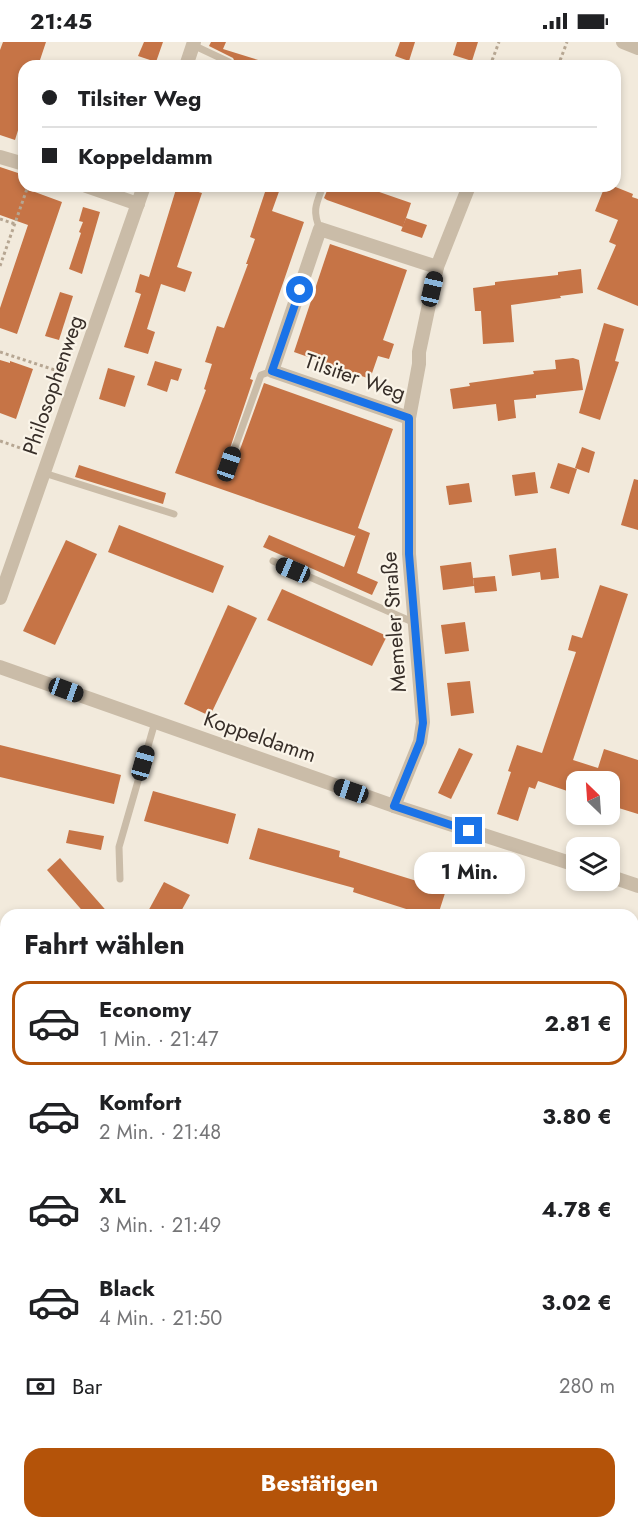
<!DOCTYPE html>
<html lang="de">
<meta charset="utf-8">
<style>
body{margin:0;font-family:Jost,sans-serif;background:#f2f2f2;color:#202124;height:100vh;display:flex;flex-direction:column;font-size:22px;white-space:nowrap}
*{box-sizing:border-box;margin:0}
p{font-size:20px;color:#757577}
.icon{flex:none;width:33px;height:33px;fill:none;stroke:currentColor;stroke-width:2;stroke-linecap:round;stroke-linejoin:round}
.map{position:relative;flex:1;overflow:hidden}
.side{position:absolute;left:0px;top:867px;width:639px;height:620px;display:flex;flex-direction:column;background:#fff;border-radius:18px 18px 0 0;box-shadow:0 3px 9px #0003}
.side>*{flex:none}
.hud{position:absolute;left:18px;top:18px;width:603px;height:132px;border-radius:18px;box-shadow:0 3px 9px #0003;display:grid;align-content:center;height:132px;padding:0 24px;background:#fff}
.needle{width:39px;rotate:335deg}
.controls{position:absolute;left:566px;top:729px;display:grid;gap:12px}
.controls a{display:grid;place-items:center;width:54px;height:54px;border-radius:12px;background:#fff;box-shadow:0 3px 9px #0003;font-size:30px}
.end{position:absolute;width:27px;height:27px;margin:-14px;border:8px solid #1a73e8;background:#fff;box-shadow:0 0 0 3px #fff}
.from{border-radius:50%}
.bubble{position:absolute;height:42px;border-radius:18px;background:#fff;box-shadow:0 3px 9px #0003;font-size:20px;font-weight:700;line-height:42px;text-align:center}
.car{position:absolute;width:18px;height:36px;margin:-18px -9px;border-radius:8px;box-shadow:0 0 4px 2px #0007;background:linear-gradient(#222 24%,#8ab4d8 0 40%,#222 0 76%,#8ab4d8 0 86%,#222 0)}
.hud b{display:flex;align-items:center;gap:21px;height:57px;font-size:22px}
.hud b+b{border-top:2px solid #e0e0e0}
.hud i{width:15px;height:15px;background:#202124}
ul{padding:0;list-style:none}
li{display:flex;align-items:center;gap:18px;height:84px;margin:0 12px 9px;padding:0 12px;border:3px solid transparent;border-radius:18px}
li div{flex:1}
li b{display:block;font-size:22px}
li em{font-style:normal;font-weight:700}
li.current{border-color:#b45309}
li>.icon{width:54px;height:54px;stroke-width:1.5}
h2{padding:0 24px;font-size:27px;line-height:72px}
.pay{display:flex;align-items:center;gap:15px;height:66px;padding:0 24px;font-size:22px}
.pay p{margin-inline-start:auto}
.primary-button{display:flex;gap:12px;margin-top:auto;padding:12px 24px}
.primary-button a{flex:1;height:69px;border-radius:18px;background:#b45309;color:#fff;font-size:24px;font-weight:700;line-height:69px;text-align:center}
.status{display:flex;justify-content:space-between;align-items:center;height:42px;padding:0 30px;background:#fff;direction:ltr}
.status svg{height:16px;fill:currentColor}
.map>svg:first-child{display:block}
.building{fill:#c67446}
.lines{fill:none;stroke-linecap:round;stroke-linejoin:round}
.path{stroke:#b6a692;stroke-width:3;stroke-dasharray:3 3;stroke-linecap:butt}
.lane{stroke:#cabca8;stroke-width:7}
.street{stroke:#cabca8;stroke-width:14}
.route{stroke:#1a73e8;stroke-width:8}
.labels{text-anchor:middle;stroke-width:4.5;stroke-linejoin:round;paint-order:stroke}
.street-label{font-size:21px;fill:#372e28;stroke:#faf4e8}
</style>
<div class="status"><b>21:45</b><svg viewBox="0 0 49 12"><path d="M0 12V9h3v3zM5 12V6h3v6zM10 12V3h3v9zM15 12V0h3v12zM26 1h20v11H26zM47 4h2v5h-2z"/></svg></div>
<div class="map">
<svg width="638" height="1486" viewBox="0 0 638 1486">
<rect width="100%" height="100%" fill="#f2eadc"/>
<!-- building -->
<g class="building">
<polygon points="3,0 46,0 38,24 24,24 24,69 15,98 0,93 0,8"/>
<polygon points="144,0 163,0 156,20 138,14"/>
<polygon points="211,0 226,0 223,7 268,21 268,24 233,24 235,20 233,16 209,4"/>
<polygon points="400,0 415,0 409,19 395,14"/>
<polygon points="457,0 478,0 472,19 453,13"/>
<polygon points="0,125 24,133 24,146 62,160 17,292 0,286 0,266 28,183 0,173"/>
<polygon points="177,144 202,151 177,225 192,230 185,250 161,242 147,287 155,290 148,312 124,305 141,252 135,250 140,232 149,235"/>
<polygon points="267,144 281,144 272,169 304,180 250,337 253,338 224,424 229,428 234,424 264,341 393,387 358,486 370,491 357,531 378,540 372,553 263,505 269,493 344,525 356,492 355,494 175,431 206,348 204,347 212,322 205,320 217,284 224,286 248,222 246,222 255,197 250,195"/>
<polygon points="329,144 362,144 411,161 403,185 327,158 324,156"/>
<polygon points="605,144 613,144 633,152 632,155 638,157 638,264 597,247 616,203 609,200 618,178 595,169"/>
<polygon points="83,165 100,170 82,232 69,227 81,191 79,190 83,180 79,179"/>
<polygon points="406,176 427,183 422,196 401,189"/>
<polygon points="330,202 407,228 383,298 394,302 389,317 378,314 370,337 294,310"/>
<polygon points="581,227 583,251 560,254 561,256 511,263 514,300 483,302 481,269 475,269 473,246 495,243 495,240 558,233 558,230"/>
<polygon points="60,250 73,254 59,298 45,294"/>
<polygon points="604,281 624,287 615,319 619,320 600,378 579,371"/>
<polygon points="573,316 579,318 583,348 536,353 536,356 514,358 516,376 498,379 496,362 453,367 450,347 470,344 469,341 534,332 533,329 556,327 555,318"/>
<polygon points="0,318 10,321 10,319 33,327 16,377 0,371"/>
<polygon points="155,319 182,327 178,339 171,337 167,350 147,343"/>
<polygon points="108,326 135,334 125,365 99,357"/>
<polygon points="582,405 595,410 589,431 575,426"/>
<polygon points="558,421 577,427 569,452 550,446"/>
<polygon points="79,423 166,451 163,462 75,435"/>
<polygon points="535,430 538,451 515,454 512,433"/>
<polygon points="634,437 638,438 638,488 621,483"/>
<polygon points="469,441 472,460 449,463 446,444"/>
<polygon points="119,483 224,524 213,551 108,510"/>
<polygon points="66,498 97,512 55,603 23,589"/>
<polygon points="556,506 559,536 541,538 540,530 512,534 509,513"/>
<polygon points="471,520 474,544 443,548 440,524"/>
<polygon points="495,534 497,549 475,551 473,536"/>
<polygon points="600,543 628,552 573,718 598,726 604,707 638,718 638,772 609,763 609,740 576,740 576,752 538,739 535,747 529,745 518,779 497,772 511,730 508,729 517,703 542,711 576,610 568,608 572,593 582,596"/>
<polygon points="282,547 387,594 372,624 267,578"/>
<polygon points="228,563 257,576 210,674 184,662"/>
<polygon points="465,580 469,609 445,612 441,583"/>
<polygon points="470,639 474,671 451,674 447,641"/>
<polygon points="0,703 121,733 114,762 0,735"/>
<polygon points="459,706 473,712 451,757 438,751"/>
<polygon points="153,749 236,772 228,802 144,779"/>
<polygon points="258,786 340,809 339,815 446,848 438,873 425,873 353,850 354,846 249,817"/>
<polygon points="69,788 104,794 101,808 66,801"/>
<polygon points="60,816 110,873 86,873 47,828"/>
<polygon points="164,840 190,853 179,873 146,873"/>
</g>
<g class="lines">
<!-- path -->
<g class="path">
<polyline points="490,24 499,0"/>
<polyline points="558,24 567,0"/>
<polyline points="0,177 15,182"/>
<polyline points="0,224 28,144"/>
<polyline points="0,310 64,331"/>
<polyline points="0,399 35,411"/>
<polyline points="4,1407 6,1408"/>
<polyline points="0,1455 6,1457"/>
<polyline points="44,1480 53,1486"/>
</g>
<!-- lane -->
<g class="lane">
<polyline points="193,3 229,20"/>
<path d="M320,187C312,169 316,162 323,144"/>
<polyline points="229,422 261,333 272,329"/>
<polyline points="44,431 174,472"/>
<polyline points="273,519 415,581"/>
<polyline points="120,837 119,805 155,680"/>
<polyline points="549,1486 552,1480"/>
</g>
<!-- street -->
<g class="street">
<polyline points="623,0 638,6"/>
<polyline points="186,24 194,0"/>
<polyline points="0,115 24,122"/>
<polyline points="86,144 138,162"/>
<polyline points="409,376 272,329 320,187 437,225"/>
<polyline points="0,556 144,144"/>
<polyline points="0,625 394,764 576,823"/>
<polyline points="394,764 420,700 423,680 409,512 409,376 419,322 419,310 437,225 469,144"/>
<polyline points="609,834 638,844"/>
<polyline points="0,1121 6,1128"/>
<polyline points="633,1174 638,1163"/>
<polyline points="78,1486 82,1480"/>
<polyline points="495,1486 498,1480"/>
</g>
</g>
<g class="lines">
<!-- route -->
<polyline class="route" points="300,248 272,329 409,376 409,512 423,681 420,700 394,764 469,789"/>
</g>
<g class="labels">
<!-- street labels -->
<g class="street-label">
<text transform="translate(355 335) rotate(19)" y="7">Tilsiter Weg</text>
<text transform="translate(53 343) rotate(-71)" y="7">Philosophenweg</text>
<text transform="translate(394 580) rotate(-94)" y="7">Memeler Straße</text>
<text transform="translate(260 695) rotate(19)" y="7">Koppeldamm</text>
</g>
</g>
</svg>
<div class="controls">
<a><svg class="needle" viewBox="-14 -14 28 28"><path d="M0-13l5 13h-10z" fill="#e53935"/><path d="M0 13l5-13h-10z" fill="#757577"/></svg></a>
<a><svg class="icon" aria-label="layers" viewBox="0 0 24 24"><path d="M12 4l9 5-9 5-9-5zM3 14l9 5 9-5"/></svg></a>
</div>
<i class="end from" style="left:300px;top:248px"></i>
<i class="end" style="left:469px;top:789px"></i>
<div class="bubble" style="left:414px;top:810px;width:111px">1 Min.</div>
<i class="car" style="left:432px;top:247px;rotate:13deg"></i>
<i class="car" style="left:229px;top:422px;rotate:19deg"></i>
<i class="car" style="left:293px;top:528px;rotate:293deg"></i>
<i class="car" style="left:66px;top:648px;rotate:110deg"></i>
<i class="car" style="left:143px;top:721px;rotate:16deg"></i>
<i class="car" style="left:351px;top:749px;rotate:289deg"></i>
<div class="hud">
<b><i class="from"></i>Tilsiter Weg</b>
<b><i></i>Koppeldamm</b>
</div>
<section class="side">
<h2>Fahrt wählen</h2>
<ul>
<li class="current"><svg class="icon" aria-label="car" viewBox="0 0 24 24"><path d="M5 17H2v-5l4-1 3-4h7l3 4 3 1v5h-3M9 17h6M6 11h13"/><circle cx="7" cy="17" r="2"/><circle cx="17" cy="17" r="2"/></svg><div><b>Economy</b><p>1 Min. · 21:47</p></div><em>2.81 €</em></li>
<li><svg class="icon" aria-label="car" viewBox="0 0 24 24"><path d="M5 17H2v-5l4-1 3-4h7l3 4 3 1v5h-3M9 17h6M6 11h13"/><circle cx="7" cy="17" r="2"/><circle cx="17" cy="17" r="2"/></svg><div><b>Komfort</b><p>2 Min. · 21:48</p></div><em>3.80 €</em></li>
<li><svg class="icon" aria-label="car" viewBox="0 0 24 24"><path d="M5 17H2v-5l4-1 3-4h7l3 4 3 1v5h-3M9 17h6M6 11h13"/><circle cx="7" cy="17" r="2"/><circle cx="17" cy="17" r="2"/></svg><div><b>XL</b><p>3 Min. · 21:49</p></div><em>4.78 €</em></li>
<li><svg class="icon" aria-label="car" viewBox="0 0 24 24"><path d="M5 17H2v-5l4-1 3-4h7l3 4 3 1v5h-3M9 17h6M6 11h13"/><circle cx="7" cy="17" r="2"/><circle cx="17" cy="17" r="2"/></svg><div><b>Black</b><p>4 Min. · 21:50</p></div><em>3.02 €</em></li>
</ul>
<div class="pay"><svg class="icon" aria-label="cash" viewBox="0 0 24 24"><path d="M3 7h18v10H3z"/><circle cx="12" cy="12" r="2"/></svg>Bar<p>280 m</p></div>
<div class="primary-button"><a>Bestätigen</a></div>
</section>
</div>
